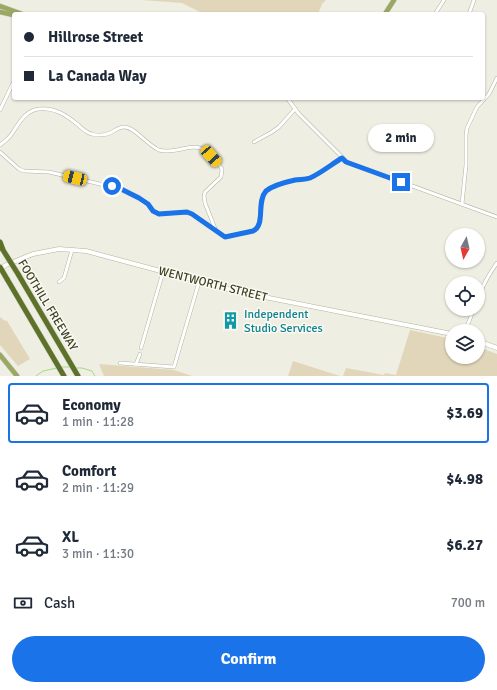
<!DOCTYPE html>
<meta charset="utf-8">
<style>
body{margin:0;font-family:Signika,sans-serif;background:#f6f6f7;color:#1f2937;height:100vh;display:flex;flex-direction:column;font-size:15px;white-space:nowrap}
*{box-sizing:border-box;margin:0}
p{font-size:13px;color:#747a83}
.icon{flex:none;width:22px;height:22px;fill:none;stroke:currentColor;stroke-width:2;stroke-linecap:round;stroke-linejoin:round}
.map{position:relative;height:376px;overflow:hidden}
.details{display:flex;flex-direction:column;background:#fff;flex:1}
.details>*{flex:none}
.top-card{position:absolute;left:12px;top:12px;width:473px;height:88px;border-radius:4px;box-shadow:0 1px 3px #0004;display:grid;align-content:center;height:88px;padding:0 12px;background:#fff}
.needle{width:26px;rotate:188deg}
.tools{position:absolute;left:445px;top:228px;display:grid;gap:8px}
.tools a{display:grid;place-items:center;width:40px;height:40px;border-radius:50%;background:#fff;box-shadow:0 1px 3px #0004;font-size:20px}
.end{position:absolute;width:18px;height:18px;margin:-9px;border:5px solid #1a73e8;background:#fff;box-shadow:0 0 0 2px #fff}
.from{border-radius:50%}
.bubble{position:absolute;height:28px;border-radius:14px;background:#fff;box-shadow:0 1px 3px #0004;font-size:13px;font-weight:700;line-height:28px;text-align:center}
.car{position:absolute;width:12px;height:24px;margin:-12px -6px;border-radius:5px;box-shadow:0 0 3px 1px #0007;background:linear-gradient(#f5c518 24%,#345 0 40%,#f5c518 0 76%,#345 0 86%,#f5c518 0)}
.top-card b{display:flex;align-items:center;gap:14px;height:38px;font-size:15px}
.top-card b+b{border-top:1px solid #e0e1e3}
.top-card i{width:10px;height:10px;background:#1f2937}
ul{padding:7px 0 0;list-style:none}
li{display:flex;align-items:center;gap:12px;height:60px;margin:0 8px 6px;padding:0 4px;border:2px solid transparent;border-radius:4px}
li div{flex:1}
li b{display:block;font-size:15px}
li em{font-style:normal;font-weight:700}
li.active{border-color:#1a73e8}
li>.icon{width:36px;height:36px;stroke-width:1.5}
.pay{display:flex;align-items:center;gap:10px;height:44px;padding:0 12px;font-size:15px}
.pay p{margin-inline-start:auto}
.action{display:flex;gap:8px;margin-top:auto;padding:8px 12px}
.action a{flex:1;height:46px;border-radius:24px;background:#1a73e8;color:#fff;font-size:16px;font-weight:700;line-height:46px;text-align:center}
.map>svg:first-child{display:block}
.green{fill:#e1d6b9}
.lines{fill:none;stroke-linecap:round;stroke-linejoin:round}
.stream{stroke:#a5d984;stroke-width:1}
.street-casing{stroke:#b1b3a0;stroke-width:4}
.secondary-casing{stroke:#b2b599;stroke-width:5}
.primary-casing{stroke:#c8cac1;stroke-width:5.5}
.highway-casing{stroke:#c8cac1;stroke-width:6}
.street{stroke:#fff;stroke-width:3}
.secondary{stroke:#fff;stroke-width:4}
.primary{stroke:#9aa862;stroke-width:4.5}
.highway{stroke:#5e7128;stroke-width:5}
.highway-bridge-casing{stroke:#c8cac1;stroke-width:6;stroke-linecap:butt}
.highway-bridge{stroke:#5e7128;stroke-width:5}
.route{stroke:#1a73e8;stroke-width:5}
.labels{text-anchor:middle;stroke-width:3;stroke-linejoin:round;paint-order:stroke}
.street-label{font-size:12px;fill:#3b4120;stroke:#faf9f3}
.culture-label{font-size:12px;fill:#0d838f;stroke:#faf9f3;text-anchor:start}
</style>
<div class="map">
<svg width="497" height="376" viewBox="0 0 497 376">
<rect width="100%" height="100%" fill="#eeeee2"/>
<!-- green -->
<g class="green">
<polygon points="142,0 326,0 322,4 318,14 204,14 182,3"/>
<polygon points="0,317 5,321 6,320 7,321 30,359 18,366 0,345"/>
<polygon points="410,330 452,339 452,357 478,357 478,347 497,354 497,376 343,376 346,368 384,375 385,373 396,375"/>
<polygon points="293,361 340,376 288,376"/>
<polygon points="99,364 174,370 192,376 104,376"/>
</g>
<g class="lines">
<!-- stream -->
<g class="stream">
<polyline points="61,367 71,367"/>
<polyline points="76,368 82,368 92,371 95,376"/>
<polyline points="36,376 43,371 57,368"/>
</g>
<defs>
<g id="street">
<polyline points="435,14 444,0"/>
<polyline points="469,14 474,0"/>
<polyline points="287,98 299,114 347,162 497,217"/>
<polyline points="0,110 14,81"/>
<polyline points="254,142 272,132 279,127 295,109"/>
<path d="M0,145C4,142 8,139 11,135C18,125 25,110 39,109C54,107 66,115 77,124C82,128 86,133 92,134C97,136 105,135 110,133C115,131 118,127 124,127C135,127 147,145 159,150C165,152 171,151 177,150C183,149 189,147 195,147C207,148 217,160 222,169L221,177L205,192L204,196L205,203L216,231"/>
<path d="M0,152L19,169L24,171L49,172L121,189L139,198L148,204L153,211L159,214L187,212L192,214L225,237L253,231C265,225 256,202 266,191C273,185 286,182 295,180C300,179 305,180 310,178C321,173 332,164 342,158"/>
<polyline points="462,204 466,165 466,135 467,128 477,107 489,94 497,78"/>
<polyline points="59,282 64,278 72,250"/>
<path d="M478,298C483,285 489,274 497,263"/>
<polyline points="465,331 474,309"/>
<polyline points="141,348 163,272"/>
<polyline points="120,363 174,367 199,282"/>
<polyline points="136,364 140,354"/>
</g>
<g id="secondary">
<polyline points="0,269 6,265 33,254 59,249 86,251 239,292 452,334"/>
<polyline points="478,341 497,348"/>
</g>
<g id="primary">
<polyline points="0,6 22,14"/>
<polyline points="0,12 14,15"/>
<polyline points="385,14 394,0"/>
<polyline points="0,355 17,376"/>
</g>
<g id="highway">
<polyline points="0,242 3,250"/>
<polyline points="18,274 78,376"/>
<polyline points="7,279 64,376"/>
</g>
</defs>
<!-- street casing -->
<use href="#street" class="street-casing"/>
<!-- secondary casing -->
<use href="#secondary" class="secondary-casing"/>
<!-- primary casing -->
<use href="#primary" class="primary-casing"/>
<!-- highway casing -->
<use href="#highway" class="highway-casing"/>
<!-- street -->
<use href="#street" class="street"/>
<!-- secondary -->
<use href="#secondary" class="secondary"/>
<!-- primary -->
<use href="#primary" class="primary"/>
<!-- highway -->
<use href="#highway" class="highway"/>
<defs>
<g id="highway-bridge">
<polyline points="3,250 18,274"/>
<polyline points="0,267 7,279"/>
</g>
</defs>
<!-- highway-bridge casing -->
<use href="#highway-bridge" class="highway-bridge-casing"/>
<!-- highway-bridge -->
<use href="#highway-bridge" class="highway-bridge"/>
</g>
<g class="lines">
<!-- route -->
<path class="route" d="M112,186L121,189L139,198L148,204L153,211L159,214L187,212L192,214L225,237L253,231C266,225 256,202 266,191C273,185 286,182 295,180C300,179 305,180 310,178C321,173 332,164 342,158L346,162L401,182"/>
</g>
<!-- icons -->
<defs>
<symbol id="building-bare" viewBox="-9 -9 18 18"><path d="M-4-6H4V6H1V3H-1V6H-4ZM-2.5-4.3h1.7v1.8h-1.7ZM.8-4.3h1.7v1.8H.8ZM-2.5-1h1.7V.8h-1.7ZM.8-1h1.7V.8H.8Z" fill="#0f9aa8" stroke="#faf9f3" stroke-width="2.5" paint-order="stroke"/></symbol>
</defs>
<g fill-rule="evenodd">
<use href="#building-bare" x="218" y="308" width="25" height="25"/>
</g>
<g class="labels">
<!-- street labels -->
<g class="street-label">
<text transform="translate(213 284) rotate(14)" y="4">WENTWORTH STREET</text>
<text transform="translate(48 305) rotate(59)" y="4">FOOTHILL FREEWAY</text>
</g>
<!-- culture labels -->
<g class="culture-label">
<text x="244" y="318">Independent<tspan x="244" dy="14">Studio Services</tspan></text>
</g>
</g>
</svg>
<div class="tools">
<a><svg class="needle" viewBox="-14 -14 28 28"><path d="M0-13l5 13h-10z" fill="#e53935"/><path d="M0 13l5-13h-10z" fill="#747a83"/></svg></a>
<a><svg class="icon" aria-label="locate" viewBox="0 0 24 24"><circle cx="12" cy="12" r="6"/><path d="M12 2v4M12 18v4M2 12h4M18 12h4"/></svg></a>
<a><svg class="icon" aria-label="layers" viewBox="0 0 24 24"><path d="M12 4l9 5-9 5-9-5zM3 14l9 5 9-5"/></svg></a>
</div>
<i class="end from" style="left:112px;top:186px"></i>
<i class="end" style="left:401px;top:182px"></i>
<div class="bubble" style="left:368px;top:124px;width:66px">2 min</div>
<i class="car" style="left:211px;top:156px;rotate:138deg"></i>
<i class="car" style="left:75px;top:178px;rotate:283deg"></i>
<div class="top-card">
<b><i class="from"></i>Hillrose Street</b>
<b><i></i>La Canada Way</b>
</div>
</div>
<section class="details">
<ul>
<li class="active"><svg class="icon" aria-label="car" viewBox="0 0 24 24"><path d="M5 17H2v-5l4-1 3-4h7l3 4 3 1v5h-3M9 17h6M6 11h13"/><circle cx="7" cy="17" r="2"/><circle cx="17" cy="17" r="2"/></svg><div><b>Economy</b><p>1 min · 11:28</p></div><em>$3.69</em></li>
<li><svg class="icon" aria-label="car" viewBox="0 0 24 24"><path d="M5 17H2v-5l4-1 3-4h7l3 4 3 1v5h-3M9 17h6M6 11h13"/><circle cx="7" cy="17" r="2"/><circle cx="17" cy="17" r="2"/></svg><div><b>Comfort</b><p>2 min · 11:29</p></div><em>$4.98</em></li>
<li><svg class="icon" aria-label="car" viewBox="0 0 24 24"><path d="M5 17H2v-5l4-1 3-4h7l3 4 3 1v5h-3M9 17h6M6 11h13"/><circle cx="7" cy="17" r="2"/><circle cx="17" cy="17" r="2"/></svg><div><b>XL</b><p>3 min · 11:30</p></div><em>$6.27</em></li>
</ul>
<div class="pay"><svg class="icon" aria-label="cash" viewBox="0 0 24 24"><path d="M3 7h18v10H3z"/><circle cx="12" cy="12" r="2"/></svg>Cash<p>700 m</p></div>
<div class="action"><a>Confirm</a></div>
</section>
